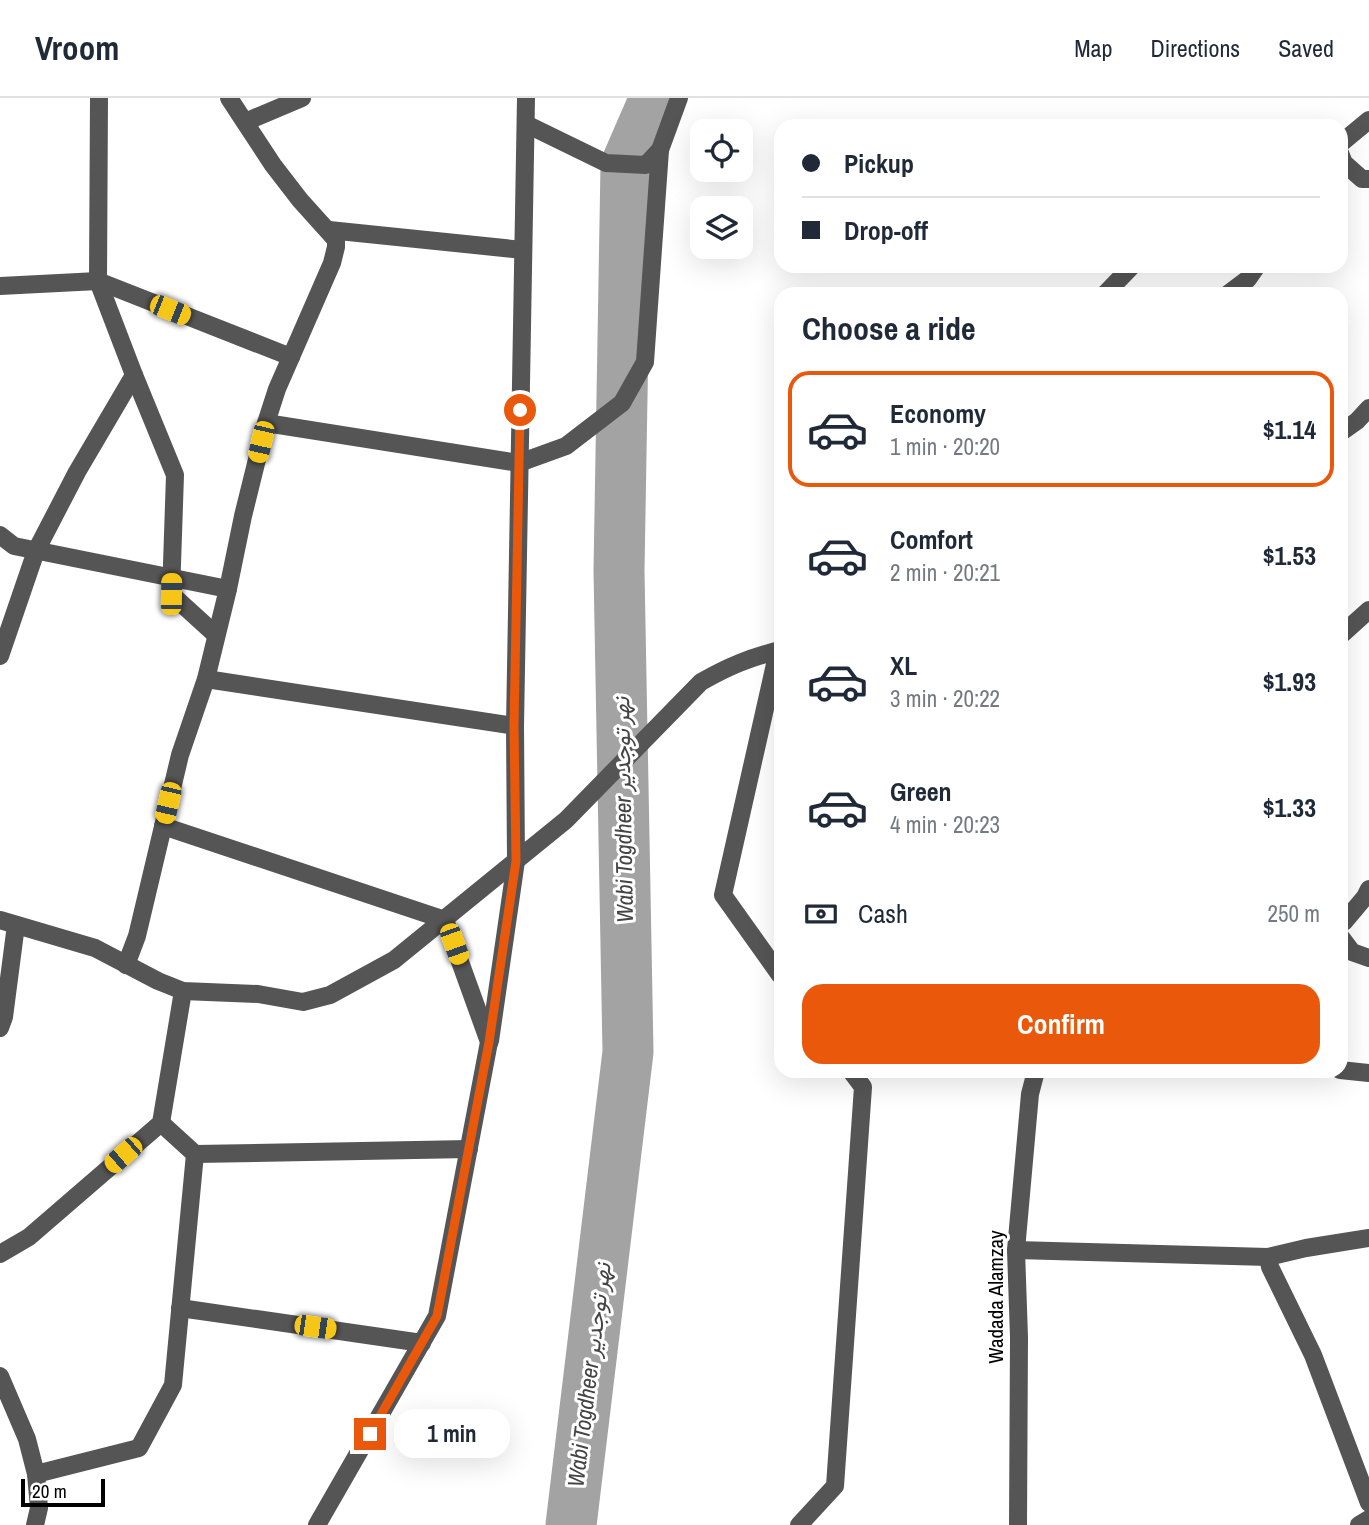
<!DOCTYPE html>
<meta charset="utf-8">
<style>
body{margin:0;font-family:"Archivo Narrow",Vazirmatn,sans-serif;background:#f6f6f7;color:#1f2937;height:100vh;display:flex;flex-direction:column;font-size:26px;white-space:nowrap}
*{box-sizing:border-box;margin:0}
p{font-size:23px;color:#747a83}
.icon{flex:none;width:38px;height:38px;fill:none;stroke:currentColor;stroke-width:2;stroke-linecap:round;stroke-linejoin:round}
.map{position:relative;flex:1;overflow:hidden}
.sheet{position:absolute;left:774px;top:189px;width:574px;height:791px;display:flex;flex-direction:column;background:#fff;border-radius:21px;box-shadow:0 7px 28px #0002}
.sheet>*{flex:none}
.guide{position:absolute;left:774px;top:21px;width:574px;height:154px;border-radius:21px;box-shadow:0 7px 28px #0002;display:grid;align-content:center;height:154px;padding:0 28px;background:#fff}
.controls{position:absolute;left:690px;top:21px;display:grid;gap:14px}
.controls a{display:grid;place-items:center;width:63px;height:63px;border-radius:14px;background:#fff;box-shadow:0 7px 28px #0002;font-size:35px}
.scale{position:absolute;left:21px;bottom:18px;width:84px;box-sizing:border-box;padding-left:7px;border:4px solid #000;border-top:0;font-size:19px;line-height:24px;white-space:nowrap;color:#000;-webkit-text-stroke:5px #fff;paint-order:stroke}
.end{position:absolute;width:32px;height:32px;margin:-16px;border:9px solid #ea580c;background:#fff;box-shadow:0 0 0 4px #fff}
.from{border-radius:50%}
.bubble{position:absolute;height:49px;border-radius:21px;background:#fff;box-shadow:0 7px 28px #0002;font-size:23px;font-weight:800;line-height:49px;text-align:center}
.car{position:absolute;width:21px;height:42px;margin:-21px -10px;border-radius:9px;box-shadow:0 0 5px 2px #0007;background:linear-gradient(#f5c518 24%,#345 0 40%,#f5c518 0 76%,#345 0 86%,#f5c518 0)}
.guide b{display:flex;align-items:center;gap:24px;height:66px;font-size:26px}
.guide b+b{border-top:2px solid #e0e1e3}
.guide i{width:18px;height:18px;background:#1f2937}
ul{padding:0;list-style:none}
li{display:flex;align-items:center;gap:21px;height:116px;margin:0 14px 10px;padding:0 14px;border:4px solid transparent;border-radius:21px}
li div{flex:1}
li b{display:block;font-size:26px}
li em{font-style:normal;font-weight:800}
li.on{border-color:#ea580c}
li>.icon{width:63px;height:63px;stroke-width:1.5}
h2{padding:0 28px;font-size:32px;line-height:84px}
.pay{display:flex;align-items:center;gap:18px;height:77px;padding:0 28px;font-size:26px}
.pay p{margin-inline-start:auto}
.cta{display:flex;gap:14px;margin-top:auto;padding:14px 28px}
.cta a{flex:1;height:80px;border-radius:21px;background:#ea580c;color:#fff;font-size:28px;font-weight:800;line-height:80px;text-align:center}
header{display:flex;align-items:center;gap:42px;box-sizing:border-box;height:98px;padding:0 35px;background:#fff;border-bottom:2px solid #e0e1e3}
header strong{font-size:33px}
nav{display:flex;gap:38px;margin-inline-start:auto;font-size:24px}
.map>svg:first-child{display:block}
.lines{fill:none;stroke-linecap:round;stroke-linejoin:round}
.river{stroke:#a3a3a3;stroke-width:51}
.minor{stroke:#555;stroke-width:18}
.route{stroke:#ea580c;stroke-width:9}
.labels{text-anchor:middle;stroke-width:6;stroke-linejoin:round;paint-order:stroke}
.street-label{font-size:21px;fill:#000;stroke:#fff}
.water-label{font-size:23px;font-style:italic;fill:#444;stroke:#fff}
</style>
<header>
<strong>Vroom</strong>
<nav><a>Map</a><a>Directions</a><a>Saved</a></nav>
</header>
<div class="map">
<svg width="1369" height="1427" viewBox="0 0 1369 1427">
<rect width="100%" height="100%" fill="#fff"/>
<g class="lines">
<!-- river -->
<polyline class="river" points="571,1427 628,954 619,473 626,67 655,0"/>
<!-- minor -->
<g class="minor">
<polyline points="245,24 302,0"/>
<polyline points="526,26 606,65 646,67 660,52 679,0"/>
<polyline points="1340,46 1369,22"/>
<polyline points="1340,55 1344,65 1362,81 1369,81"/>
<polyline points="329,132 523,152"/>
<polyline points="0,188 98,183 291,259"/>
<polyline points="1105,196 1132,168"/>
<polyline points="1228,196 1248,181 1257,168"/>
<polyline points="134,277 175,377 171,496 216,537"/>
<polyline points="266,325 519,365 566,348 622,305 645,264 660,52"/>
<polyline points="1340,335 1357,323 1369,310"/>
<polyline points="0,437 14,448 228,491"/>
<polyline points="1340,538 1369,512"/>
<polyline points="778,553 723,797 780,877"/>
<polyline points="0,558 36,453 77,374 134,277 98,183 99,0"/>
<polyline points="206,581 515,628"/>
<polyline points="163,728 445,822 489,944 437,1218 317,1427"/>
<path d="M0,822L95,850L158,883L183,893L258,896L303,904L330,897L394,862L566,722L701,584C729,568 749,560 780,552"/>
<polyline points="1340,825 1344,824 1365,799 1369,791"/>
<polyline points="1340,838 1352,854 1369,860"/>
<polyline points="126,867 137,838 180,657 206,581 228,491 243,418 266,325 277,291 332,165 336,149 336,142 300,102 273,67 229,0"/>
<polyline points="0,930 4,919 16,827"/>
<polyline points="490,943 516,763 515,628 526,0"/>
<polyline points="1340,972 1369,975"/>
<polyline points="195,1056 469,1051"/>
<polyline points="1369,1140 1306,1150 1268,1159 1270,1169 1313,1257 1369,1405"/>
<polyline points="1016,1152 1268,1159"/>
<polyline points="0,1156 29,1139 161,1025 183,893"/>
<polyline points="180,1210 422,1245"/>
<polyline points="0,1278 27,1341 36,1376 39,1410 35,1427"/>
<polyline points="36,1376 139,1350 173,1287 195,1056 161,1025"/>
<polyline points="799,1427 835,1388 863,989 851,973"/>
<polyline points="1018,1427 1019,1239 1016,1152 1030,996 1036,973"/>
<polyline points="1359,1427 1369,1421"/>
</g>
</g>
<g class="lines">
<!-- route -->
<polyline class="route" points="370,1336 437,1218 489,944 516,763 514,628 520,312"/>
</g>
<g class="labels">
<!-- street labels -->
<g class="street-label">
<text transform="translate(996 1199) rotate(-90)" y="7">Wadada Alamzay</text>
</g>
<!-- water labels -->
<g class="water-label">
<text transform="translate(623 712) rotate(-91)" y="8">Wabi Togdheer نهر توجدير</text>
<text transform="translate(589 1277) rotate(-83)" y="8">Wabi Togdheer نهر توجدير</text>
</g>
</g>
</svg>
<div class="controls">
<a><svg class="icon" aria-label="locate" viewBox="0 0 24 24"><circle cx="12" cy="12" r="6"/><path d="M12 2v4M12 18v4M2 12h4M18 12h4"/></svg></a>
<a><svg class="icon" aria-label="layers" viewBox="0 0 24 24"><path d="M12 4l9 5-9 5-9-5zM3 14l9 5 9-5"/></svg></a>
</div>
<div class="scale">20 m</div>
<i class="end from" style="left:520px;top:312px"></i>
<i class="end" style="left:370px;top:1336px"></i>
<div class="bubble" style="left:394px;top:1311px;width:116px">1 min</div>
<i class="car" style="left:170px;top:212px;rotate:112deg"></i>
<i class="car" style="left:261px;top:344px;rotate:193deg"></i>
<i class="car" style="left:171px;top:496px;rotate:1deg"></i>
<i class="car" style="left:168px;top:705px;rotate:193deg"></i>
<i class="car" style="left:454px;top:846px;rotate:160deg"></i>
<i class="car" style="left:123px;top:1057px;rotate:229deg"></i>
<i class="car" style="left:315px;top:1229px;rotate:98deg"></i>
<div class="guide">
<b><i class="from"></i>Pickup</b>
<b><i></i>Drop-off</b>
</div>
<section class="sheet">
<h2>Choose a ride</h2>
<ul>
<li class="on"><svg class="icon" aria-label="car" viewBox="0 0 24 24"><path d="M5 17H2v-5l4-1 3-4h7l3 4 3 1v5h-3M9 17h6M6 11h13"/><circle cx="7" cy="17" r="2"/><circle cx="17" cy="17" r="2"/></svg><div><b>Economy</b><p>1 min · 20:20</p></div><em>$1.14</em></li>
<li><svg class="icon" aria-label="car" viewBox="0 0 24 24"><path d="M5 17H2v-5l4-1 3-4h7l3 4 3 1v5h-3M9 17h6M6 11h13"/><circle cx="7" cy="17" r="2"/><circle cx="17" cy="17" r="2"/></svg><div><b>Comfort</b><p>2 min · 20:21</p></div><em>$1.53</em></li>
<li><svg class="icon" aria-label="car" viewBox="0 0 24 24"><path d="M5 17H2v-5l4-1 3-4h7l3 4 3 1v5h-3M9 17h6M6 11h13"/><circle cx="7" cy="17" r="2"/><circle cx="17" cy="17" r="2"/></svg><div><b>XL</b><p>3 min · 20:22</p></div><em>$1.93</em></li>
<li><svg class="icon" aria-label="car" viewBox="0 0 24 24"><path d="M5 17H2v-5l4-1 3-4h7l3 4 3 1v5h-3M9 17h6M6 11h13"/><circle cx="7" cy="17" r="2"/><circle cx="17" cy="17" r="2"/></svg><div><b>Green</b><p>4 min · 20:23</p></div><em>$1.33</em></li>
</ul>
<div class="pay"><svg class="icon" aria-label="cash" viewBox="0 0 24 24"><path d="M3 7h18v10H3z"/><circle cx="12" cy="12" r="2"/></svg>Cash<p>250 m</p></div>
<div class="cta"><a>Confirm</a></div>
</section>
</div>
